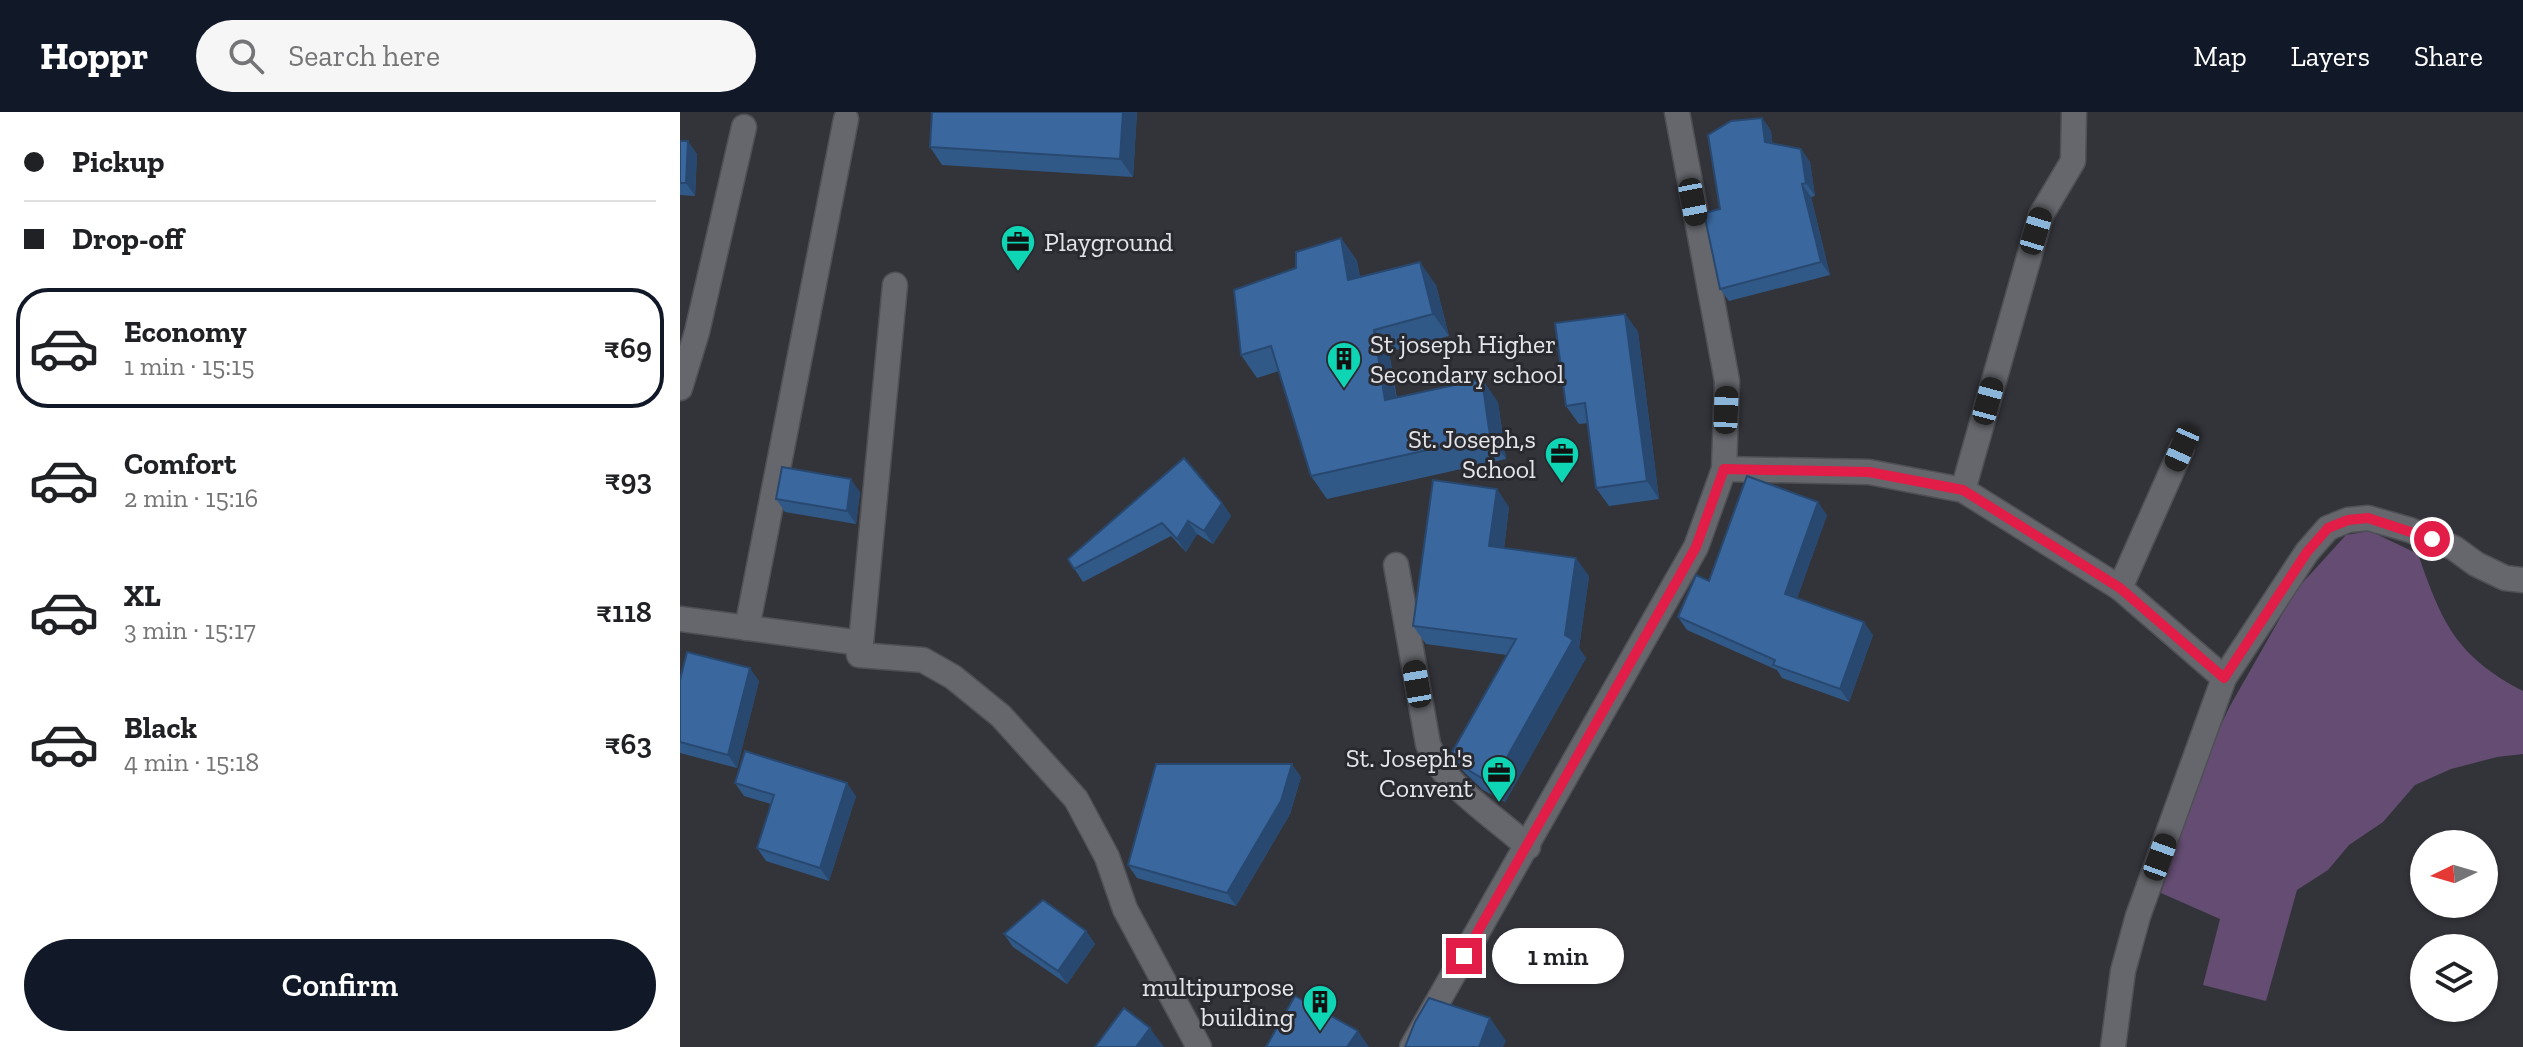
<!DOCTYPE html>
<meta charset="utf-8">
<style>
body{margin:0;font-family:"Zilla Slab",serif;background:#f6f6f6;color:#202124;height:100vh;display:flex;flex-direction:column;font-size:30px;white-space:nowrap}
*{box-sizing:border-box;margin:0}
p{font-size:26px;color:#757577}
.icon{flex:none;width:44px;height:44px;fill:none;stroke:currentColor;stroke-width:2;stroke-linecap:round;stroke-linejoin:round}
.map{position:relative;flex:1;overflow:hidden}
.details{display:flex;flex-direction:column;background:#fff;width:680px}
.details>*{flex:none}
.banner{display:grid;align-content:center;height:176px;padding:0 24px;background:#fff}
.needle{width:52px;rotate:265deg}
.buttons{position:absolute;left:1730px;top:718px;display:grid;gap:16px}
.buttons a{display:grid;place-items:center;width:88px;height:88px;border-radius:50%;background:#fff;box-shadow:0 2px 6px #0004;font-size:40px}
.end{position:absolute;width:36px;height:36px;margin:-18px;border:10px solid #e11d48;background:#fff;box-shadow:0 0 0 4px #fff}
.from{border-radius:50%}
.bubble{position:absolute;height:56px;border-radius:28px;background:#fff;box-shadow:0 2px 6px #0004;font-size:26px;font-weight:600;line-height:56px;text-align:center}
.car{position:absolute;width:24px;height:48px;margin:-24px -12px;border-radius:10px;box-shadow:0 0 6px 2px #0007;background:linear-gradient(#222 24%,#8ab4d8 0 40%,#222 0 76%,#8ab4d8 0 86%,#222 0)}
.banner b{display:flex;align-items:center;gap:28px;height:76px;font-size:30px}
.banner b+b{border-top:2px solid #e0e0e0}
.banner i{width:20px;height:20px;background:#202124}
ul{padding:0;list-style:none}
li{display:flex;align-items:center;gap:24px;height:120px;margin:0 16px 12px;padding:0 8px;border:4px solid transparent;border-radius:32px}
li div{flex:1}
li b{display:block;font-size:30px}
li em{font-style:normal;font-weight:600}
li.selected{border-color:#111827}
li>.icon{width:72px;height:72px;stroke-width:1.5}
.cta{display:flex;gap:16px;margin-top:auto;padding:16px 24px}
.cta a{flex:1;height:92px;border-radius:48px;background:#111827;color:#fff;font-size:32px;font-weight:600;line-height:92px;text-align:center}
header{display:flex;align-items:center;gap:48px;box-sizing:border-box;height:112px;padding:0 40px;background:#111827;color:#fff}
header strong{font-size:38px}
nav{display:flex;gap:44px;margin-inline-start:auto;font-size:28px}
.search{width:560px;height:72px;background:#f6f6f6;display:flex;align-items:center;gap:20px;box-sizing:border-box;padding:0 28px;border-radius:44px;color:#757577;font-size:30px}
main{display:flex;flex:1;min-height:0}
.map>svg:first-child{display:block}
.green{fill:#644c72}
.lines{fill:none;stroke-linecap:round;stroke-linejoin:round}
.minor-casing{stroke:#4f5056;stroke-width:27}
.minor{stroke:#65676d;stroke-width:24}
.wall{fill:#315988}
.shaded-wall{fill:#28486f}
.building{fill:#39679e;stroke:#28486f;stroke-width:2}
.route{stroke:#e11d48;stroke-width:10}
.labels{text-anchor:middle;stroke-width:6;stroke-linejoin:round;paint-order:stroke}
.poi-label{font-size:26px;fill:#e4e5e9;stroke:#292a30;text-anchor:end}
</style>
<header>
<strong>Hoppr</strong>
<div class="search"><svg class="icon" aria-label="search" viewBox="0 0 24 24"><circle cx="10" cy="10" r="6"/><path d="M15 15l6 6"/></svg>Search here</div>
<nav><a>Map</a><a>Layers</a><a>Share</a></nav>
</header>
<main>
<section class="details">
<div class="banner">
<b><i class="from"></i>Pickup</b>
<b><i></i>Drop-off</b>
</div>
<ul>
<li class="selected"><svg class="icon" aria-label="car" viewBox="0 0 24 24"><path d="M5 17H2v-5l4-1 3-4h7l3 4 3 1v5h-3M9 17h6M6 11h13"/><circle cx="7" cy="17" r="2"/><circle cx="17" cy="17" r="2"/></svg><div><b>Economy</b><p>1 min · 15:15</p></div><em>₹69</em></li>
<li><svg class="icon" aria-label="car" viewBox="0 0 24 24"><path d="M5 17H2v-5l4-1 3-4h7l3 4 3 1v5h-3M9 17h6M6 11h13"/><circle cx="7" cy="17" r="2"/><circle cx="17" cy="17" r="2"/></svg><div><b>Comfort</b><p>2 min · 15:16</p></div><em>₹93</em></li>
<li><svg class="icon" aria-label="car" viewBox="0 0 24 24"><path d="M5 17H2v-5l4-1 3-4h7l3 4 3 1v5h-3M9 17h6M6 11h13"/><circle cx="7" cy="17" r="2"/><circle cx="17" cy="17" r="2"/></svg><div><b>XL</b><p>3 min · 15:17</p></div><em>₹118</em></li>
<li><svg class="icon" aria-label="car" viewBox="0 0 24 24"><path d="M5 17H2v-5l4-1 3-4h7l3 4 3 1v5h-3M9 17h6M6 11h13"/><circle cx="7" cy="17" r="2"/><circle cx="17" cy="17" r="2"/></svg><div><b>Black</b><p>4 min · 15:18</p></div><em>₹63</em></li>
</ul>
<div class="cta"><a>Confirm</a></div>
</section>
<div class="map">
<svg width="1843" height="935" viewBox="0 0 1843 935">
<rect width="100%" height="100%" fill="#33343a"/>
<!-- green -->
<path class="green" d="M1690,419L1738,442C1762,511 1776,544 1843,579V642L1817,645L1771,657L1735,673L1703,710L1669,733L1648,758L1617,778L1586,889L1523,873L1540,807L1481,781L1522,652L1550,594L1616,478L1666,423Z"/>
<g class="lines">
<defs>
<g id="minor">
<polyline points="0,276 17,220 64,15"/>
<polyline points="1044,357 1189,360 1283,378 1440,476 1544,566"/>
<polyline points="1283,378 1361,103 1393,49 1394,0"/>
<path d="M716,453L748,632C763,674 815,704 848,735"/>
<polyline points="1440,476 1502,336"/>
<polyline points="0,507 181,531 179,543 243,548 273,565 321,604 396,687 427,745 445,797 519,935"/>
<polyline points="67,516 166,7"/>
<polyline points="181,531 215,173"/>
<polyline points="732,935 1016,435 1044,357 1047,269 997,0"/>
<polyline points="1433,935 1443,859 1458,804 1544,566 1627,440 1648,416 1668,408 1688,406 1730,418 1774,436 1796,452 1825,466 1843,468"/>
</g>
</defs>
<!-- minor casing -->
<use href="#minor" class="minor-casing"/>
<!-- minor -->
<use href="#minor" class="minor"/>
</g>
<!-- wall -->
<g class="wall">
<polygon points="252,0 457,0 453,65 262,53 250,35"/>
<polygon points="1082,6 1091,19 1092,32 1121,37 1130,50 1135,84 1131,85 1150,163 1049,189 1040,177"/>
<polygon points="0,29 17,42 15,84 0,83"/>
<polygon points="661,126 677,149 680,165 756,173 769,224 709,240 717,286 818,290 826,347 647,387 631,364 599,259 577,266 561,243 616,156"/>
<polygon points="945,202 958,220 979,387 929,394 916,376 908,311 899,312 886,294"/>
<polygon points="504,346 542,391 551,404 533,432 517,422 506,440 491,424 403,470 388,447"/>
<polygon points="180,380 176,412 105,400 96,387"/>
<polygon points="829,395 824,436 909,464 899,536 906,546 825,690 803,678 784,660 771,642 827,543 746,532 733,514"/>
<polygon points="1147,403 1117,486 1193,523 1169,590 1102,566 1097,558 1007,518 998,505 1029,469"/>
<polygon points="0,568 79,569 57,656 0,641"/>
<polygon points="621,665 610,702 556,794 457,766 448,753"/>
<polygon points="55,671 176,684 149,769 86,749 77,736 91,692 64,684"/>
<polygon points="406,819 415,832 387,872 333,835 324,822"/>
</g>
<!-- shaded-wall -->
<g class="shaded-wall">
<polygon points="443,0 457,0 453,65 440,47"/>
<polygon points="1082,6 1091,19 1094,43 1085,30"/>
<polygon points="8,29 17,42 15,84 6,71"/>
<polygon points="1121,37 1130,50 1135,84 1126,71"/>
<polygon points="1122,72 1131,85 1150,163 1141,150"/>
<polygon points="661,126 677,149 684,191 668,168"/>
<polygon points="740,150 756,173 769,224 753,202"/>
<polygon points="945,202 958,220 979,387 967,369"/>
<polygon points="694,218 709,240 720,311 705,288"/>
<polygon points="802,267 818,290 826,347 810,324"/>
<polygon points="171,367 180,380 176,412 167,399"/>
<polygon points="817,377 829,395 822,452 809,434"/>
<polygon points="1138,390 1147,403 1114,495 1105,482"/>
<polygon points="542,391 551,404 533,432 524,419"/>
<polygon points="508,409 517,422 506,440 497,427"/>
<polygon points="896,446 909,464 899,536 906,546 825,690 812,672 885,523"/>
<polygon points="1184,510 1193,523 1169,590 1160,577"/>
<polygon points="70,556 79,569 57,656 48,643"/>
<polygon points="612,652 621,665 610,702 556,794 547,781"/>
<polygon points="167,671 176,684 149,769 140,756"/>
<polygon points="406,819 415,832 387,872 378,859"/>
<polygon points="810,906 826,929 823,935 799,935"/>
<polygon points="470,916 484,935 456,935"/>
<polygon points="678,919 689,935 667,935"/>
</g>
<!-- building -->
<g class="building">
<polygon points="252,0 443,0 440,47 250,35"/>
<polygon points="1082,6 1085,30 1121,37 1126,71 1122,72 1141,150 1040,177 1024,101 1040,97 1028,23 1051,9"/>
<polygon points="0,29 8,29 6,71 0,71"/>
<polygon points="661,126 668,168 740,150 753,202 694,218 705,288 802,267 810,324 631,364 591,234 561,243 554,178 616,156 616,140"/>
<polygon points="945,202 967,369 916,376 905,291 886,294 875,211"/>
<polygon points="504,346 542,391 524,419 508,409 497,427 482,411 394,457 388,447"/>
<polygon points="102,355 171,367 167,399 96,387"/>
<polygon points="1067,364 1138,390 1105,482 1184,510 1160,577 1093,553 1095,548 998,505 1016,463 1029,469"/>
<polygon points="753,368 817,377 809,434 896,446 885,523 893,528 812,672 790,659 771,642 836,527 733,514"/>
<polygon points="7,540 70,556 48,643 0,630 0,568"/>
<polygon points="65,639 167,671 140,756 77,736 94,683 55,671"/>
<polygon points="476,652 612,652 601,689 547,781 448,753"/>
<polygon points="363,788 406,819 378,859 324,822"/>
<polygon points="615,884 678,919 667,935 586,935"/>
<polygon points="749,886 810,906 799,935 725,935 735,910"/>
<polygon points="444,896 470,916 456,935 415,935"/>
</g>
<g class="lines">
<!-- route -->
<polyline class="route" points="784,844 1016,435 1044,357 1189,360 1283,378 1440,476 1544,566 1627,440 1648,416 1668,408 1688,406 1752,427"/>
</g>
<!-- icons -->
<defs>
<symbol id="office-pin" viewBox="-11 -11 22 30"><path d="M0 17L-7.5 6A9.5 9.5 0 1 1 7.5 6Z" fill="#0ed5b4" stroke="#292a30"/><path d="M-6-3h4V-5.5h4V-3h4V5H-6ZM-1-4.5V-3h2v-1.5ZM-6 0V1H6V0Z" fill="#111"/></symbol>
<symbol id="building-pin" viewBox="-11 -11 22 30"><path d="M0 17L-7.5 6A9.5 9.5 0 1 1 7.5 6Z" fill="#0ed5b4" stroke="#292a30"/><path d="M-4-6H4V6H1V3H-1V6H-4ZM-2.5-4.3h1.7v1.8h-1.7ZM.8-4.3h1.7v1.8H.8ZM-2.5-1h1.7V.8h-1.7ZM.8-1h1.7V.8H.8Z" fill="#111"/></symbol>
</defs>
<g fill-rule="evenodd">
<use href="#office-pin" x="318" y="110" width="40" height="54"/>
<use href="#building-pin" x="644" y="227" width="40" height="54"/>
<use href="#office-pin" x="862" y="322" width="40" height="54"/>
<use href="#office-pin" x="799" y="641" width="40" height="54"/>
<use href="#building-pin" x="620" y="870" width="40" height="54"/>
</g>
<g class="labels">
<!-- poi labels -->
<g class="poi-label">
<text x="364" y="139" text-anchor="start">Playground</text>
<text x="690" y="241" text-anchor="start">St joseph Higher<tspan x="690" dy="30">Secondary school</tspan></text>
<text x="856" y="336">St. Joseph,s<tspan x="856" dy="30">School</tspan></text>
<text x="793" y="655">St. Joseph's<tspan x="793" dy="30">Convent</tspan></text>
<text x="614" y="884">multipurpose<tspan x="614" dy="30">building</tspan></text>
</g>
</g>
</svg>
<div class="buttons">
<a><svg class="needle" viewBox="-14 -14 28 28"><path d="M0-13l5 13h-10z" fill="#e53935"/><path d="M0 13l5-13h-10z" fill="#757577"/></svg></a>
<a><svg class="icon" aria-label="layers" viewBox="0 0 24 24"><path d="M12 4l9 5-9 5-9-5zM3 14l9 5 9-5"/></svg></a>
</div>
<i class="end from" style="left:1752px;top:427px"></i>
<i class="end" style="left:784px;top:844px"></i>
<div class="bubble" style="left:812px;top:816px;width:132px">1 min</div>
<i class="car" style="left:1013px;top:90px;rotate:169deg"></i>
<i class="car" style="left:1356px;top:119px;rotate:17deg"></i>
<i class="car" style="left:1308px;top:289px;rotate:15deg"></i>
<i class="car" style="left:1046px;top:298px;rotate:2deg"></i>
<i class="car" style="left:1502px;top:336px;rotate:204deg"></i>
<i class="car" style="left:737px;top:572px;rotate:350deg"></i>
<i class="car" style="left:1480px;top:745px;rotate:20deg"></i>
</div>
</main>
